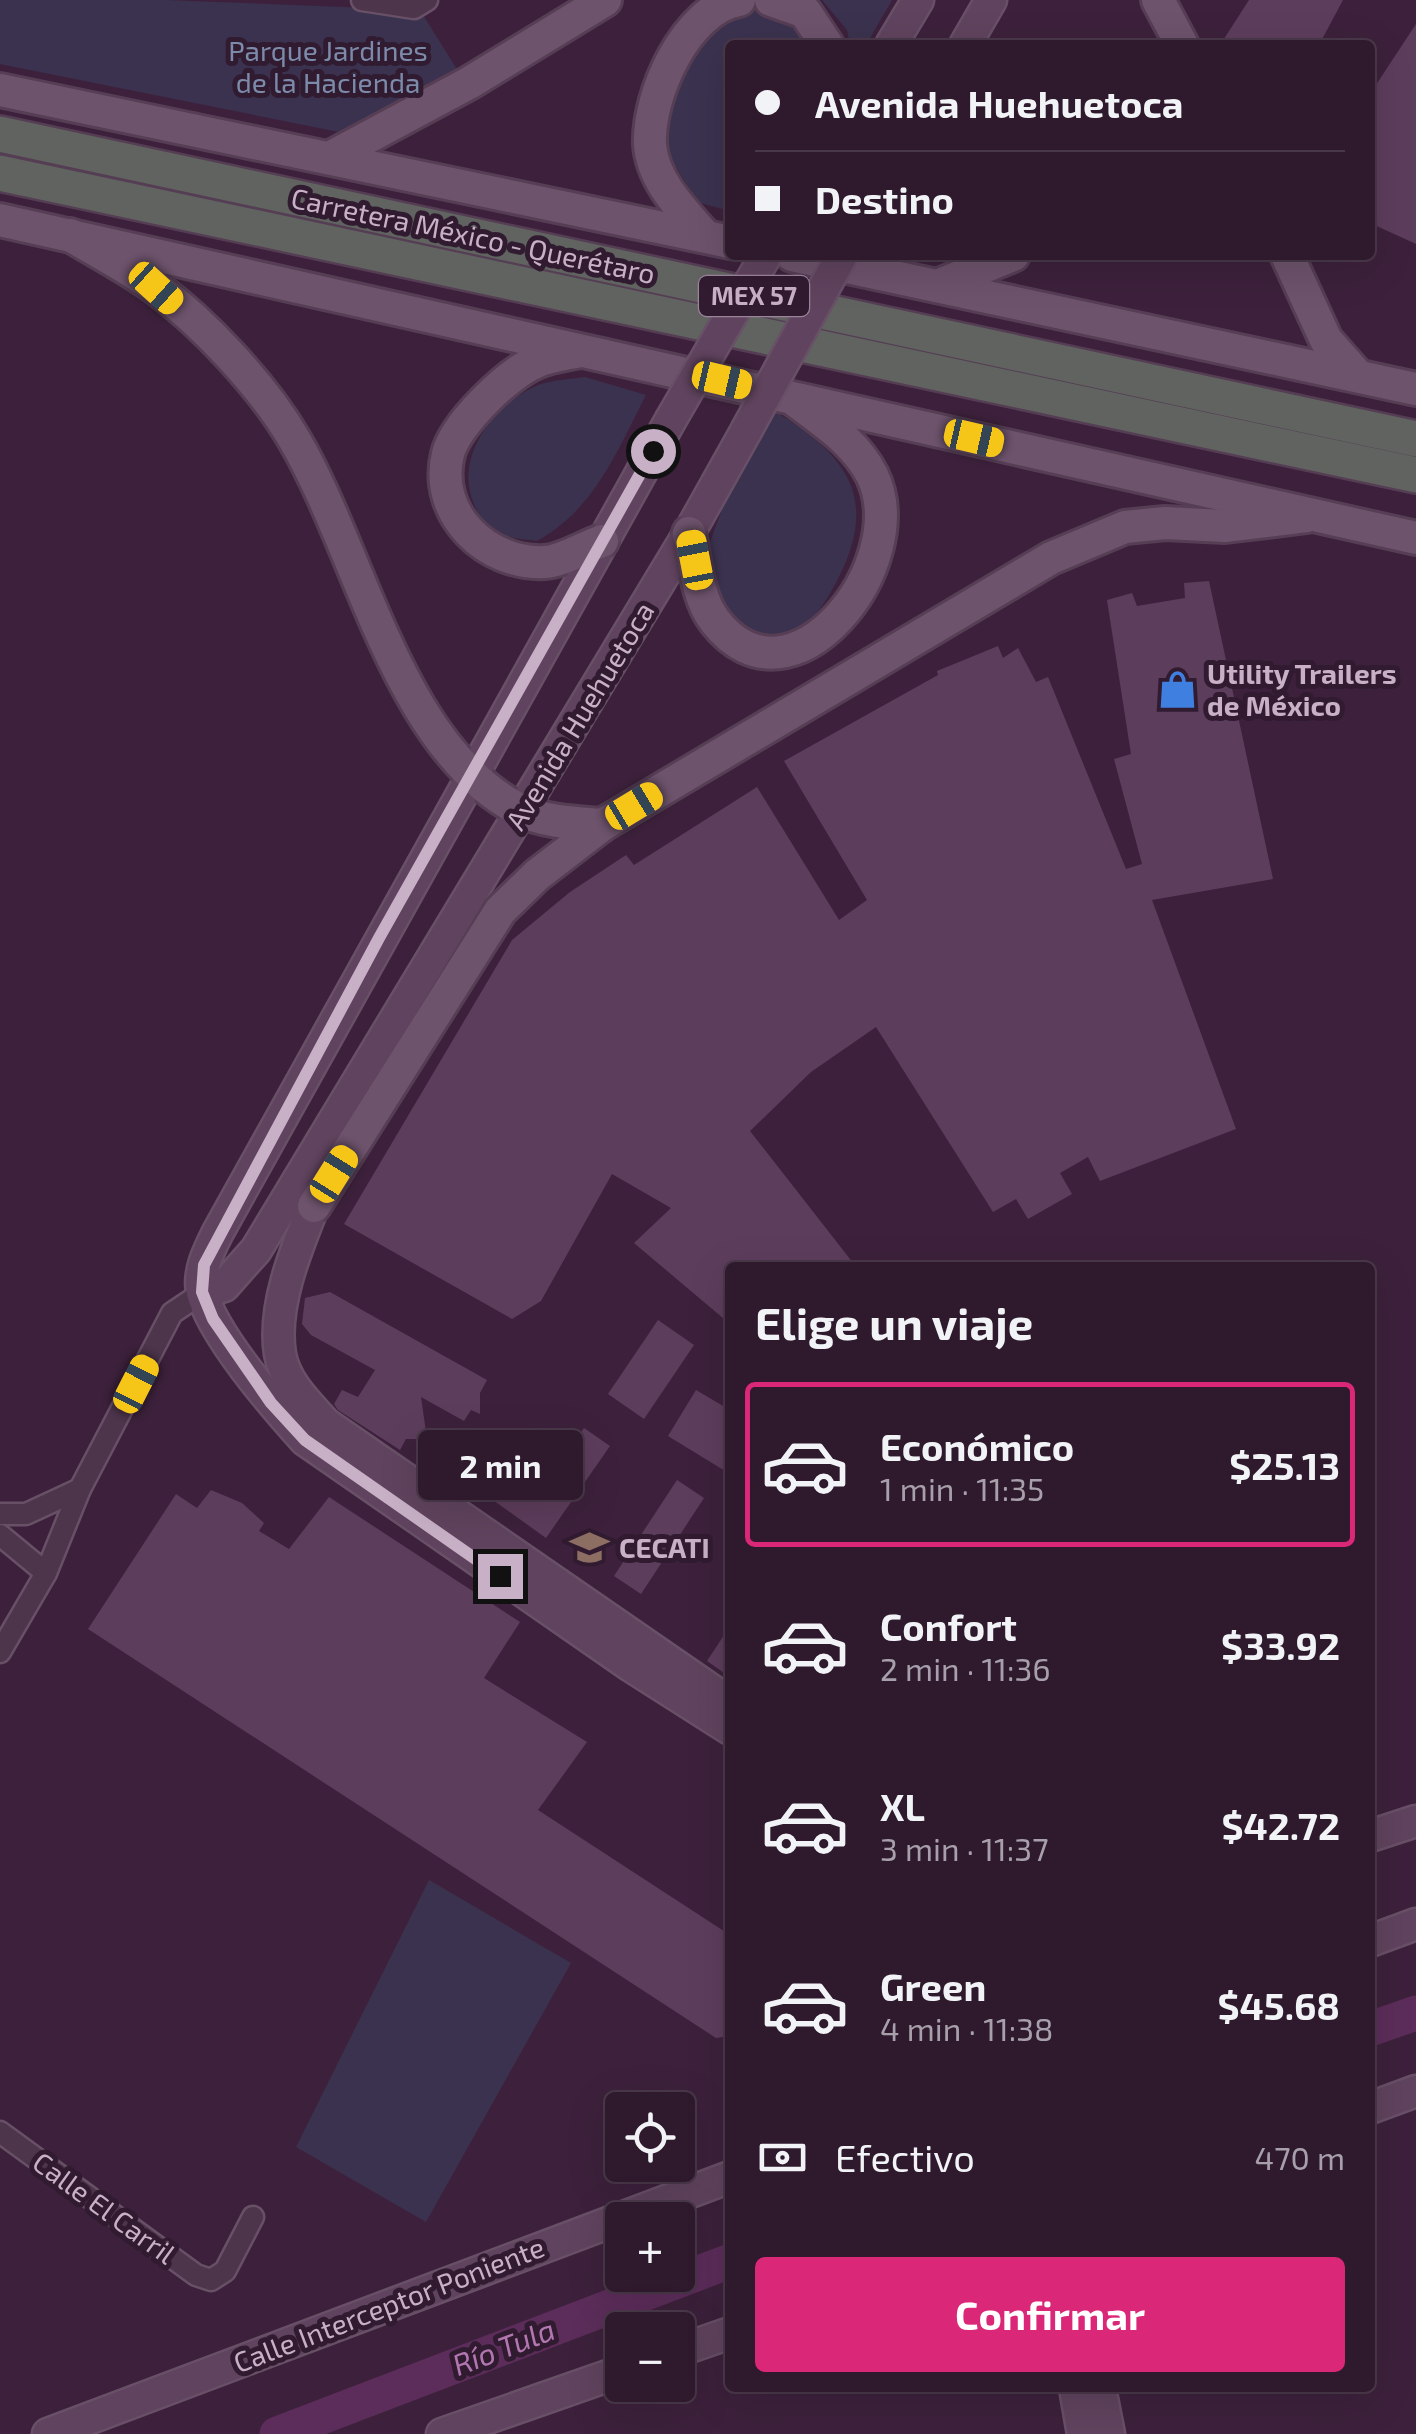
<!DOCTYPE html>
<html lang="es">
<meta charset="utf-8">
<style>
body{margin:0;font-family:"Exo 2",sans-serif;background:#362235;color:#f1f3f6;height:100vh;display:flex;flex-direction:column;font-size:38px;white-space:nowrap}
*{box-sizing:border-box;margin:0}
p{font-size:32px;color:#a7a0aa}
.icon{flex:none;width:55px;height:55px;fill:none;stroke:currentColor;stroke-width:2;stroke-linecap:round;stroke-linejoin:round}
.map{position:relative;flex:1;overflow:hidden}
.side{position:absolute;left:725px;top:1262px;width:650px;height:1130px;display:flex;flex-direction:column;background:#2e192d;border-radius:10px;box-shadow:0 10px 40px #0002,0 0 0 2px #493849}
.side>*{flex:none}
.banner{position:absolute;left:725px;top:40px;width:650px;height:220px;border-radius:10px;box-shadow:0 10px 40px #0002,0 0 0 2px #493849;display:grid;align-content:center;height:220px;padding:0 30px;background:#2e192d}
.buttons{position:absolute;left:605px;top:2092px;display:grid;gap:20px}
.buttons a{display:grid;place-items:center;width:90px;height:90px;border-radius:10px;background:#2e192d;box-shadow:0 10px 40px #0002,0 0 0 2px #493849;font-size:50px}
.end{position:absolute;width:45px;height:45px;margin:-22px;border:12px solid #c8b1c7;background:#111;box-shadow:0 0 0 5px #111}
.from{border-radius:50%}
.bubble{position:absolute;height:70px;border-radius:10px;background:#2e192d;box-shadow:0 10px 40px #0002,0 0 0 2px #493849;font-size:32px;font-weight:700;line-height:70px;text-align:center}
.car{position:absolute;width:30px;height:60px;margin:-30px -15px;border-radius:12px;box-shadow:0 0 8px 2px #0007;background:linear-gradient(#f5c518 24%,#345 0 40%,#f5c518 0 76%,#345 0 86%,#f5c518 0)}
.banner b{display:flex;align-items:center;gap:35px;height:95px;font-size:38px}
.banner b+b{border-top:2px solid #493849}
.banner i{width:25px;height:25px;background:#f1f3f6}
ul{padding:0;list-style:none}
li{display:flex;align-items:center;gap:30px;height:165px;margin:0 20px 15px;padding:0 10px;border:5px solid transparent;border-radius:10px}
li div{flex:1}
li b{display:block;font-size:38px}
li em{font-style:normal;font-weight:700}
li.current{border-color:#db2777}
li>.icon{width:90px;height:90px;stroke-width:1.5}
h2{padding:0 30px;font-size:45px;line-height:120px}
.pay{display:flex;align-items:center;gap:25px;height:110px;padding:0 30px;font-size:38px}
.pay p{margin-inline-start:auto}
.action{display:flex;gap:20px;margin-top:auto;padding:20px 30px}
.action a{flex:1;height:115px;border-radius:10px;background:#db2777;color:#fff;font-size:40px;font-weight:700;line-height:115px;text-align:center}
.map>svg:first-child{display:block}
.green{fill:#3b324f}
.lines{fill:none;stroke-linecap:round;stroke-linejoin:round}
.river{stroke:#5c2d5a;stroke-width:35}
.building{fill:#5d3d5c}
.minor-casing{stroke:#685067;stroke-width:25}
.secondary-casing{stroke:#685067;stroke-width:35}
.primary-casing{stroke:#563e55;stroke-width:38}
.trunk-casing{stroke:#553e54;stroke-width:40}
.minor{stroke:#4d354c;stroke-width:20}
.secondary{stroke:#60435e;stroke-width:30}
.primary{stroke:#6d536c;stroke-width:32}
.trunk{stroke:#606360;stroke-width:35}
.secondary-bridge-casing{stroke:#685067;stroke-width:35;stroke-linecap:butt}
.secondary-bridge{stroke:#60435e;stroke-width:30}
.route{stroke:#c8b1c7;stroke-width:12}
.labels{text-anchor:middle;stroke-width:10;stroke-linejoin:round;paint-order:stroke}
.shield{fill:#311b31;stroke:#9b849a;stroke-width:2.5}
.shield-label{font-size:25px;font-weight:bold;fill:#c8b1c7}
.park-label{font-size:28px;fill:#7d8baa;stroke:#311b31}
.street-label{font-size:28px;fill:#c8b1c7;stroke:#311b31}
.poi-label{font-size:28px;font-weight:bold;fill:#c8b1c7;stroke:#311b31;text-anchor:start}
.water-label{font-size:30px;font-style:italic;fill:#b277b1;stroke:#311b31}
</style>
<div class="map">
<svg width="1416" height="2434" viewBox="0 0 1416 2434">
<rect width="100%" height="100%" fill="#3d213c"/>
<!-- green -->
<g class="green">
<polygon points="0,0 166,0 420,10 458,71 339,132 0,64"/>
<polygon points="822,0 892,0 866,45 850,45 847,30"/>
<polygon points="762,10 789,23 808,45 730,45 730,211 697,202 662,144 664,118 693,50 727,15"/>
<path d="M585,377L646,395C617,451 595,509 537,541C525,539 509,539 499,534C486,528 479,516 474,504C453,457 495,403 538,385C553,380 570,379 585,377Z"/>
<path d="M774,411C858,460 880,509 829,595C818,614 800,635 777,639C764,641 744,632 731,629L701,566L727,496Z"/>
<polygon points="429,1880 571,1963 426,2222 296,2147"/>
</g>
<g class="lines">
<!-- river -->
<g class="river">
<polyline points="1370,2029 1416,2013"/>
<polyline points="277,2434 730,2261"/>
</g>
</g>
<!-- building -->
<g class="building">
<polygon points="1249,0 1343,0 1319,45 1220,45"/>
<polygon points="1416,24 1416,244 1370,223 1370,94"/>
<polygon points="1209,581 1273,879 1152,900 1236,1129 1100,1181 1088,1157 1060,1173 1072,1194 1028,1219 1016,1199 993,1212 876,1027 811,1072 750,1131 857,1268 730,1268 730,1324 634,1243 671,1208 612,1174 541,1301 512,1319 344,1224 512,940 570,892 626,855 634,865 757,787 839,920 867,900 784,761 938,675 937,671 998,646 1003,658 1018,648 1036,682 1048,677 1126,869 1142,864 1114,759 1131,754 1107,600 1132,593 1137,606 1185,598 1184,583"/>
<polygon points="330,1292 487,1380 480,1393 480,1414 471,1410 464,1421 421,1397 426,1432 423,1439 406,1439 400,1450 338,1410 334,1404 342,1390 358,1397 375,1370 311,1335 302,1324 305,1298"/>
<polygon points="658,1320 694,1345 644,1419 608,1394"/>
<polygon points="696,1390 730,1410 730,1474 668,1436"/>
<polygon points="584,1428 610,1446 546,1538 469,1483 504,1432 556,1468"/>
<polygon points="677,1480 704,1498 641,1594 614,1576"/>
<polygon points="211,1490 242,1503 264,1523 259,1531 289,1549 329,1497 520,1622 484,1678 587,1742 538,1810 730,1935 730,2036 716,2038 88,1629 176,1494 197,1508"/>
<polygon points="730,1626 730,1677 707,1661"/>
</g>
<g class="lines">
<defs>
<g id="minor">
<polyline points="362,0 414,8 427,0"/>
<polyline points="0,1514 26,1514 80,1489"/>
<polyline points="0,1535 46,1573"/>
<polyline points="0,1652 46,1573 80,1489 172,1313 202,1293"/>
<polyline points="0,2132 196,2275 211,2280 225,2271 253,2217"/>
</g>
<g id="secondary">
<polyline points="891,45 918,0"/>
<polyline points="965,45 991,0"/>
<path d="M670,421L218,1232C209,1250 198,1271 202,1292C211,1333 276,1408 305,1440L631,1666L730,1729"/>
<path d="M323,1182C304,1232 271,1299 280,1354C285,1383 308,1404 326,1424L730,1703"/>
<polyline points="202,1293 224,1286 256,1250 689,533 746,431"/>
<polyline points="1370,1836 1416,1821"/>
<polyline points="1370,1941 1416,1924"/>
<polyline points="1370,2108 1416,2091"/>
<polyline points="678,2351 730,2333"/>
<polyline points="1075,2388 1083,2434"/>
<polyline points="1100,2388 1109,2434"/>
<polyline points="48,2434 730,2177"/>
<polyline points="442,2434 622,2371"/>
</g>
<g id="primary">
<polyline points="771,0 805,12 827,45"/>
<polyline points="1158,0 1182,45"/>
<polyline points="0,90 730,242"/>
<polyline points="333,156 469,83 605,0"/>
<polyline points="0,220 1416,538"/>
<path d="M70,235C98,252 129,268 155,287C204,323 263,386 294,439C361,552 397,747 520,810C544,822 575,823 602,825L1051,558L1125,527L1165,523L1225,526L1307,516"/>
<path d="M705,236C683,211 652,180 650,144C648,95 686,9 739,0"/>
<polyline points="792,255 1416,389"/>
<polyline points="1287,255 1326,340 1358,376"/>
<polyline points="937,286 1013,255"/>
<path d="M580,351C566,354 549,356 536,362C508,373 455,425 448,454C433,514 487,565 545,562C562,561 585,547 602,541"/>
<path d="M689,533C695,561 697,598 715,621C791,720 915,563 872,475C855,442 825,423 796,401"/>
<polyline points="314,1206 500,911 537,875 602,825"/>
</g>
<g id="trunk">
<polyline points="0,134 1416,439"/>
<polyline points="0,173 1416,475"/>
</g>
</defs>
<!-- minor casing -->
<use href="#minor" class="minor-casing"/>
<!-- secondary casing -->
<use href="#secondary" class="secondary-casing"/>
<!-- primary casing -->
<use href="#primary" class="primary-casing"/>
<!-- trunk casing -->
<use href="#trunk" class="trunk-casing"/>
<!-- minor -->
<use href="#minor" class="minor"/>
<!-- secondary -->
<use href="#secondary" class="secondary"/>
<!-- primary -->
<use href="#primary" class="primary"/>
<!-- trunk -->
<use href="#trunk" class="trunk"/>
<defs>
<g id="secondary-bridge">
<polyline points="670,421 766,255"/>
<polyline points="746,431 842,255"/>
</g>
</defs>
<!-- secondary-bridge casing -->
<use href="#secondary-bridge" class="secondary-bridge-casing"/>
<!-- secondary-bridge -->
<use href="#secondary-bridge" class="secondary-bridge"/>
</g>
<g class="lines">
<!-- route -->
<polyline class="route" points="500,1576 305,1440 271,1403 213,1319 202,1292 204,1265 379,938 653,451"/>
</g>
<!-- icons -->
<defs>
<symbol id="shop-bare" viewBox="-9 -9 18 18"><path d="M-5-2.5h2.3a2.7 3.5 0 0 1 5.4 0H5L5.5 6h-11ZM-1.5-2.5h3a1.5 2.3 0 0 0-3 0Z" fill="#3f7fe0" stroke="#311b31" stroke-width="2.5" paint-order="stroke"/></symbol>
<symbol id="school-bare" viewBox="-9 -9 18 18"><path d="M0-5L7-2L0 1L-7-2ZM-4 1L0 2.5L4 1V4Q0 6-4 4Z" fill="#8d6e63" stroke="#311b31" stroke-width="2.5" paint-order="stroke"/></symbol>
</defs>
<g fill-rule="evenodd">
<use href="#shop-bare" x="1150" y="662" width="55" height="55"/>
<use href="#school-bare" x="562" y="1520" width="55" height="55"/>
</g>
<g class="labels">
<!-- shield labels -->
<rect class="shield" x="699" y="276" width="110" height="40" rx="8"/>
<g class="shield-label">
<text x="754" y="305">MEX 57</text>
</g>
<!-- park labels -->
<g class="park-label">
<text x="328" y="61">Parque Jardines<tspan x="328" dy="32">de la Hacienda</tspan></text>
</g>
<!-- street labels -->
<g class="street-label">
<text transform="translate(473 236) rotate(12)" y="10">Carretera México - Querétaro</text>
<text transform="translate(580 716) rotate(-59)" y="10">Avenida Huehuetoca</text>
<text transform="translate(104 2208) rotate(36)" y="10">Calle El Carril</text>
<text transform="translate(389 2305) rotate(-21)" y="10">Calle Interceptor Poniente</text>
</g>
<!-- poi labels -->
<g class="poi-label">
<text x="1207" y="684">Utility Trailers<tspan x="1207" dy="32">de México</tspan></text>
<text x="619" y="1558">CECATI</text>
</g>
<!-- water labels -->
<g class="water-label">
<text transform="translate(504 2348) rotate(-21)" y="10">Río Tula</text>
</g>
</g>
</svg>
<div class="buttons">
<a><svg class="icon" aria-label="locate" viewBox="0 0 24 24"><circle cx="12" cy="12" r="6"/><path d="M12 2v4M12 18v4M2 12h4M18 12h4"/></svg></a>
<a>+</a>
<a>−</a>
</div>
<i class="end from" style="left:653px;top:451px"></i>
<i class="end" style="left:500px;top:1576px"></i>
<div class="bubble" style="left:418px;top:1430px;width:165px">2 min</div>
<i class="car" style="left:156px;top:288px;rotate:132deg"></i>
<i class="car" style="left:722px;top:380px;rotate:103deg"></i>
<i class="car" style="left:974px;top:438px;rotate:103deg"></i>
<i class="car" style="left:695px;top:560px;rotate:349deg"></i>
<i class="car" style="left:634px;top:806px;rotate:59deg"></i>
<i class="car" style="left:334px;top:1174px;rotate:32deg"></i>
<i class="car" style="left:136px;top:1384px;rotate:27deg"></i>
<div class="banner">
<b><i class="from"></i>Avenida Huehuetoca</b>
<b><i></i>Destino</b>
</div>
<section class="side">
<h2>Elige un viaje</h2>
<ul>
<li class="current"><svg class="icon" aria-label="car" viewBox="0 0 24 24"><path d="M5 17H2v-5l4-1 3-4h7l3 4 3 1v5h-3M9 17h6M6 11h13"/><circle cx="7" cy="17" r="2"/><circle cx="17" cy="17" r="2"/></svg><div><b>Económico</b><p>1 min · 11:35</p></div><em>$25.13</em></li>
<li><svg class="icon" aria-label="car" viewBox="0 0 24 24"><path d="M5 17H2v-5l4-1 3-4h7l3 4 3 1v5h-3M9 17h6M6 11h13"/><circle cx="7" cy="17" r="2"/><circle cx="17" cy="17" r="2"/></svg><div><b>Confort</b><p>2 min · 11:36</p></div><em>$33.92</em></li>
<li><svg class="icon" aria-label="car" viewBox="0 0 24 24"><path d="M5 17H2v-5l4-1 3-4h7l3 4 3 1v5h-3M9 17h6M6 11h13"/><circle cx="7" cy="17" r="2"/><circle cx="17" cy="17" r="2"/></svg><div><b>XL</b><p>3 min · 11:37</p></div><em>$42.72</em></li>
<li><svg class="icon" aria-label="car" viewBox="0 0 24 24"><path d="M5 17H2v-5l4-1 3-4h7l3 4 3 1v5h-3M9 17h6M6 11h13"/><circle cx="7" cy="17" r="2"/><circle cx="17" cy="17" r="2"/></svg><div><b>Green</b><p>4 min · 11:38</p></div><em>$45.68</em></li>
</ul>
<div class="pay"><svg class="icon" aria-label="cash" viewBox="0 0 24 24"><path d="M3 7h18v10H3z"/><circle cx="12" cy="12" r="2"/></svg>Efectivo<p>470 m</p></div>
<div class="action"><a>Confirmar</a></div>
</section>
</div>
